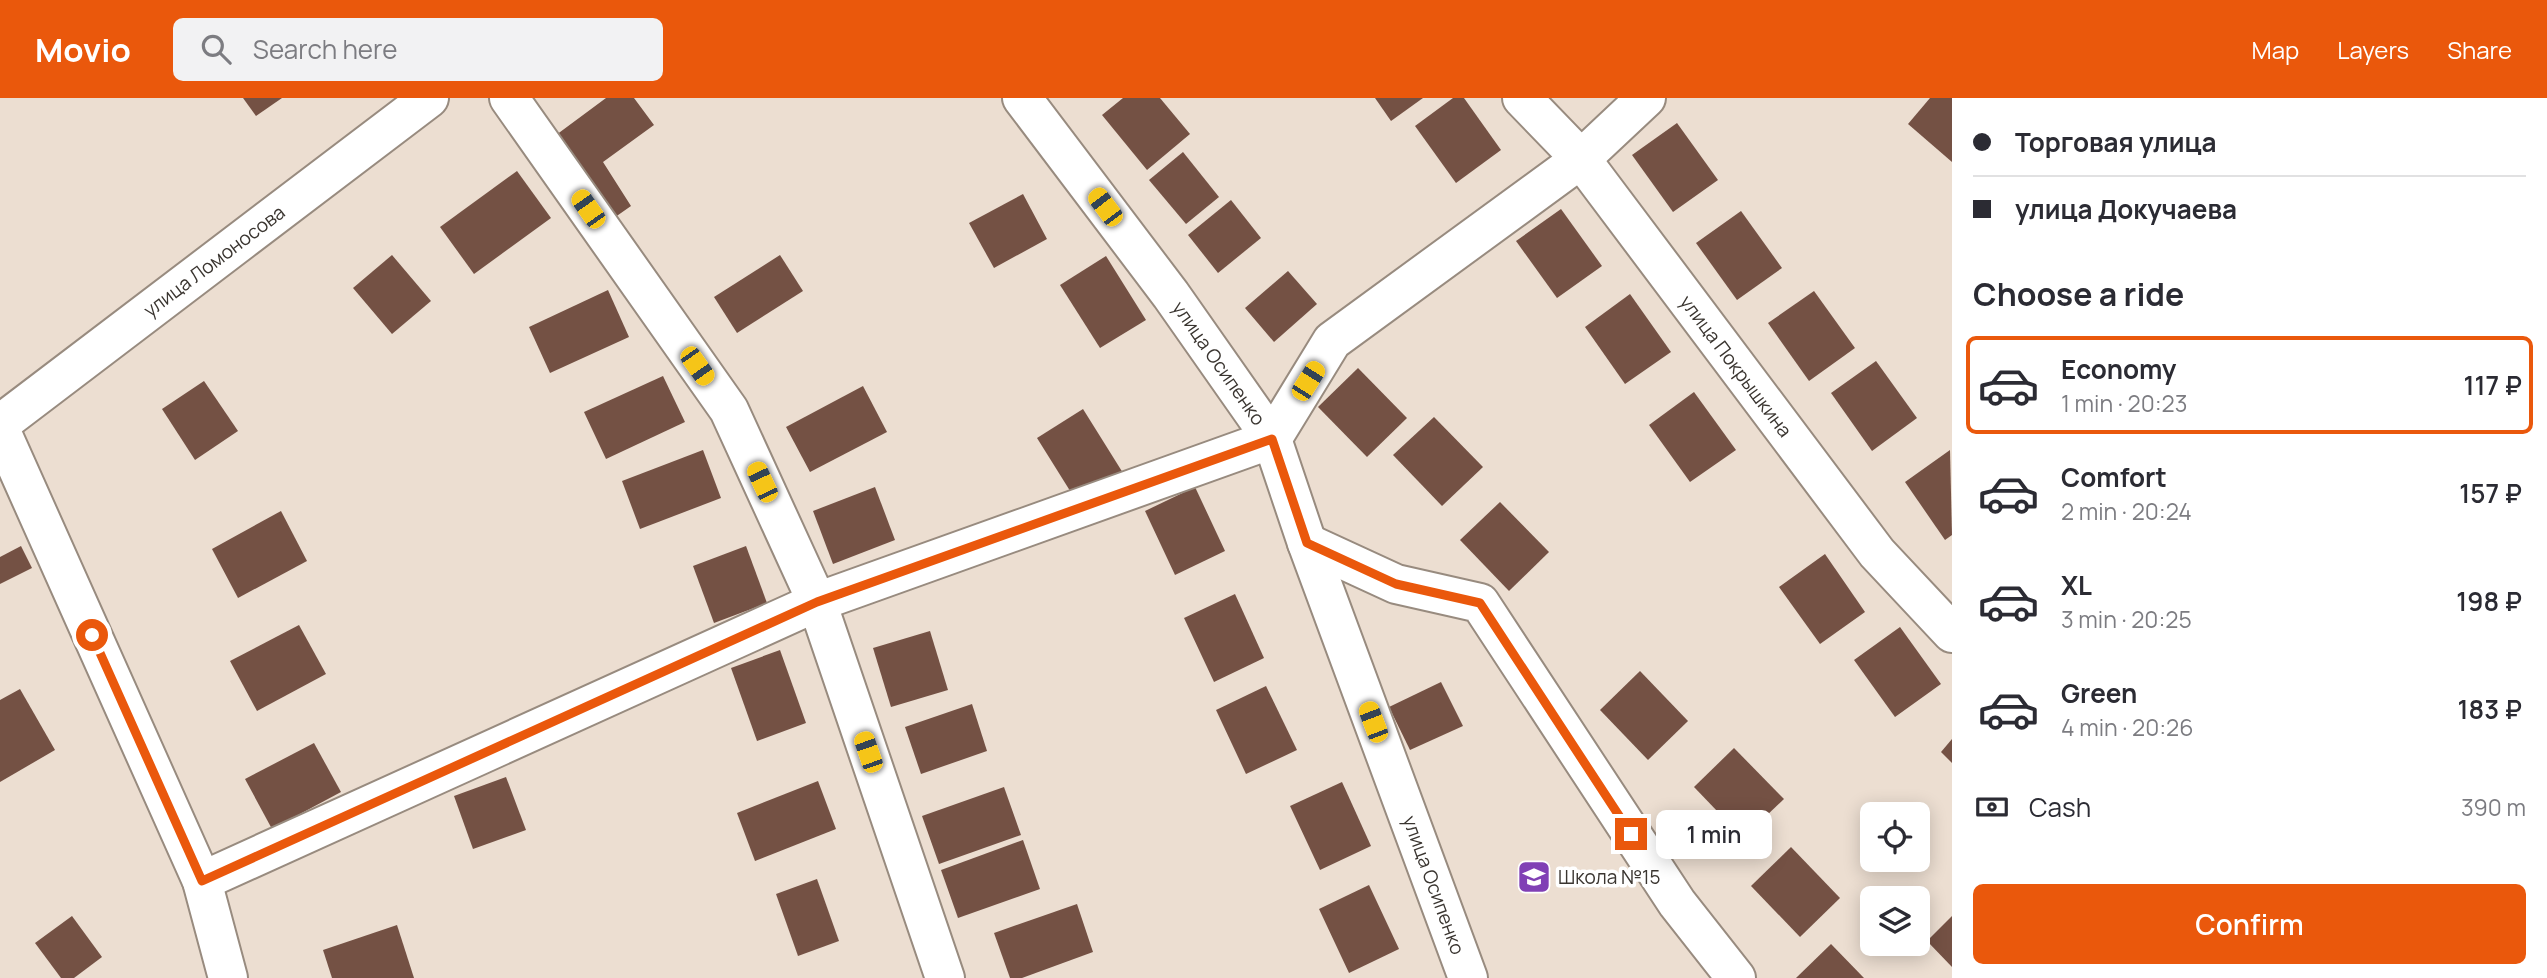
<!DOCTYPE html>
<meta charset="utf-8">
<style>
body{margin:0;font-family:Manrope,sans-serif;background:#f2f2f3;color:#2b2b33;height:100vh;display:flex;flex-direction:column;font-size:26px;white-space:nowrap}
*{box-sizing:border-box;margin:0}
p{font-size:23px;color:#7c7c81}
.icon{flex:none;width:38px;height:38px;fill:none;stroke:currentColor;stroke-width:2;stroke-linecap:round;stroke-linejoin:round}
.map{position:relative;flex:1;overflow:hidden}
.drawer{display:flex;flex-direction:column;background:#fff;width:595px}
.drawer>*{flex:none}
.hud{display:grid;align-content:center;height:154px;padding:0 21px;background:#fff}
.buttons{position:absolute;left:1860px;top:704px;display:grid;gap:14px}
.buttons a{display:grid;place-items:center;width:70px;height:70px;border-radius:10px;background:#fff;box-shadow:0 4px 18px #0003;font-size:35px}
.end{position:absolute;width:32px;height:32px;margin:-16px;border:9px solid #ea580c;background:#fff;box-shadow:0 0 0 4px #fff}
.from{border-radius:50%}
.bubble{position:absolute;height:49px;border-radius:10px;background:#fff;box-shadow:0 4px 18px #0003;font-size:23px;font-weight:600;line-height:49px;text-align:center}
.car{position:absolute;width:21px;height:42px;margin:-21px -10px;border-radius:9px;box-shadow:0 0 5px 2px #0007;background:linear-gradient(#f5c518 24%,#345 0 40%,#f5c518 0 76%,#345 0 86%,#f5c518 0)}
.hud b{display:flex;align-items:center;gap:24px;height:66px;font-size:26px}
.hud b+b{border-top:2px solid #e1e1e2}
.hud i{width:18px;height:18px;background:#2b2b33}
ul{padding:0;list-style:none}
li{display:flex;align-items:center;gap:21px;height:98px;margin:0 14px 10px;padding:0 7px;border:4px solid transparent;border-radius:10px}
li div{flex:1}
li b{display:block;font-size:26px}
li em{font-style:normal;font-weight:600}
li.current{border-color:#ea580c}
li>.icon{width:63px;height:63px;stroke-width:1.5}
h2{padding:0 21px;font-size:32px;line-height:84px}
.pay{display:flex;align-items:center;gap:18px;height:77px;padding:0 21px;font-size:26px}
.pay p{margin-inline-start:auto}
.primary-button{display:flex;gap:14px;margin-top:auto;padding:14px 21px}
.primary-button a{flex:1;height:80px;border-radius:10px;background:#ea580c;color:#fff;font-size:28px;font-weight:600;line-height:80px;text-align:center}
header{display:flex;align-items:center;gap:42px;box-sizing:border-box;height:98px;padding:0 35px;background:#ea580c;color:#fff}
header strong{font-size:33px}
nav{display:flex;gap:38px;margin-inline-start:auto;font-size:24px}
.search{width:490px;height:63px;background:#f2f2f3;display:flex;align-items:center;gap:18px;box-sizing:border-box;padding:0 24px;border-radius:10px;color:#7c7c81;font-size:26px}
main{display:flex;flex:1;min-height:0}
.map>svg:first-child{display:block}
.building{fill:#745144}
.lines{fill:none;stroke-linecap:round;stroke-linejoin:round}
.street-casing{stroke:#988b7f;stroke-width:42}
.secondary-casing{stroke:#988b7f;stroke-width:42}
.street{stroke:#fff;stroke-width:38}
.secondary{stroke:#fff;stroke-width:38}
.route{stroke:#ea580c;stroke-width:9}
.labels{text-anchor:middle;stroke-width:7;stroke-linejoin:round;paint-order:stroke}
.street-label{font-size:19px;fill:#3a3530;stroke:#fff}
.poi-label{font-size:19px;fill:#3a3530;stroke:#fff;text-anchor:start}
</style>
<header>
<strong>Movio</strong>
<div class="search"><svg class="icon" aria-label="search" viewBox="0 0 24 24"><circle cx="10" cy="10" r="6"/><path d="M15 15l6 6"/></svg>Search here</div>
<nav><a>Map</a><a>Layers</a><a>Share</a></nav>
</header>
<main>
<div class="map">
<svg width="1952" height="880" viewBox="0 0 1952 880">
<rect width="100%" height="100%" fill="#ecded1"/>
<!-- building -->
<g class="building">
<polygon points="243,0 282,0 256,18"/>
<polygon points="606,0 634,0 654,27 603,64 631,108 611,122 552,40"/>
<polygon points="1123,0 1160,0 1190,36 1147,72 1102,17"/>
<polygon points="1375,0 1423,0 1391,23"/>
<polygon points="1453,0 1464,0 1501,52 1456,85 1415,28"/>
<polygon points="1930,0 1952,0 1952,64 1908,26"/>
<polygon points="1677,25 1718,82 1673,114 1632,57"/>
<polygon points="1183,54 1219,99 1186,126 1149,82"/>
<polygon points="517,73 551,120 474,176 440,129"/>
<polygon points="1023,96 1047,141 994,170 969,125"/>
<polygon points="1231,102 1261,140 1218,175 1188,137"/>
<polygon points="1561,111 1602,168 1557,200 1516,143"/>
<polygon points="1741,113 1782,170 1737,202 1696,145"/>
<polygon points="392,157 431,203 392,236 353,190"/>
<polygon points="780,157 803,193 737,235 714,199"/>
<polygon points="1106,158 1146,222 1100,250 1060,187"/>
<polygon points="1288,173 1317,206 1274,244 1245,210"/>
<polygon points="608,192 629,239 550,275 529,229"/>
<polygon points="1814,193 1855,250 1809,283 1768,225"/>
<polygon points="1630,196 1671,254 1625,286 1585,229"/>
<polygon points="1876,263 1917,320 1872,353 1831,295"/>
<polygon points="1358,270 1407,320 1367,359 1318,309"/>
<polygon points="663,278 685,324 606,361 584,314"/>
<polygon points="204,283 238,333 195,362 162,311"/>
<polygon points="863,288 887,334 810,374 786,329"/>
<polygon points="1694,294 1736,352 1690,384 1649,327"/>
<polygon points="1083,311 1123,375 1077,404 1037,340"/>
<polygon points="1434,319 1483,369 1442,408 1393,357"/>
<polygon points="703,352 721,400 640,431 622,383"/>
<polygon points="1950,352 1952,437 1945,442 1905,384"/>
<polygon points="875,389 895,442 833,466 813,413"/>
<polygon points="1195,389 1225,453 1175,477 1145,413"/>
<polygon points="1500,404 1549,454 1509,493 1460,442"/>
<polygon points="281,413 307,463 238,500 212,451"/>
<polygon points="21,448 32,470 0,486 0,459"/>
<polygon points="746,448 767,505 714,525 693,468"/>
<polygon points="1825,456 1865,514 1820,546 1779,489"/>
<polygon points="1235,496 1264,560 1214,584 1184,520"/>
<polygon points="299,527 326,576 257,613 230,563"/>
<polygon points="1900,529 1941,586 1895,619 1854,562"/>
<polygon points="930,533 948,592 891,609 873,550"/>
<polygon points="780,552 806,625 757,643 731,570"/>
<polygon points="1640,573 1688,623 1648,662 1600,612"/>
<polygon points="1441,584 1463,628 1410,652 1389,609"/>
<polygon points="1266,588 1297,652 1246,676 1216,612"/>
<polygon points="20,591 55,652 0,684 0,602"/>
<polygon points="972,606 987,653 921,676 905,629"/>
<polygon points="1952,641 1952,665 1941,654"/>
<polygon points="314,645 341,694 272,731 245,681"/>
<polygon points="1734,650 1784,701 1743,740 1694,689"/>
<polygon points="506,679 526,732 473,751 454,698"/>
<polygon points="818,683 836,731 755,763 737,715"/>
<polygon points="1342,684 1371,748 1320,772 1290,708"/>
<polygon points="1004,689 1021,737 939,766 922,718"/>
<polygon points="1023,742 1040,791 958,820 941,772"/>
<polygon points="1791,749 1840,800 1800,839 1751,788"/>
<polygon points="817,781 839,843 798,858 776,796"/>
<polygon points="1369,787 1399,851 1349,875 1319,811"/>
<polygon points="1077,806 1093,854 1022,880 1010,880 994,835"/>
<polygon points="72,818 102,859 74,880 61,880 35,845"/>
<polygon points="1952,818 1952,869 1927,843"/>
<polygon points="397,827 414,880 332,880 323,852"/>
<polygon points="1831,846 1864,880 1796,880"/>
</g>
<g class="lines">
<defs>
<g id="street">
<polyline points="509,0 729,312 817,504 945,880"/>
<polyline points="1022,0 1171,197 1272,341 1307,445 1468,880"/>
<polyline points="1522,0 1581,61 1877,455 1952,535"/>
<polyline points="0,331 202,783 228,880"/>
<polyline points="1307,445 1396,486 1480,505 1677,805 1736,880"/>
<polyline points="202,783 817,504 1272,341 1332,243 1581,61 1646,0"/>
</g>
<polyline id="secondary" points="0,326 429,0"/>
</defs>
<!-- street casing -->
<use href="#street" class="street-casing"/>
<!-- secondary casing -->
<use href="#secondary" class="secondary-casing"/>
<!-- street -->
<use href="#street" class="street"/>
<!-- secondary -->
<use href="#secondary" class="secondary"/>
</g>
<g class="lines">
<!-- route -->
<polyline class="route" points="92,537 202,783 817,504 1272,341 1307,445 1396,486 1480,505 1631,736"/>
</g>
<!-- icons -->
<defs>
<symbol id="school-square" viewBox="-11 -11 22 22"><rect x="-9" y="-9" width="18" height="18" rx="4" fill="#8040b5" stroke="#fff"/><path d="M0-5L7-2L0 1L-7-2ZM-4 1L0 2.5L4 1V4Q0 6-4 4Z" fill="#fff"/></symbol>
</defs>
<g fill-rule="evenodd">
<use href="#school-square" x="1515" y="760" width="38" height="38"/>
</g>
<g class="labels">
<!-- street labels -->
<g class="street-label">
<text transform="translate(214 163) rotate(-37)" y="7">улица Ломоносова</text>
<text transform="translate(1219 265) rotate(55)" y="7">улица Осипенко</text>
<text transform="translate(1736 268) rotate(53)" y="7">улица Покрышкина</text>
<text transform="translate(1434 787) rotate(70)" y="7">улица Осипенко</text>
</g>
<!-- poi labels -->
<g class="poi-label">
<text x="1558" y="786">Школа №15</text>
</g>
</g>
</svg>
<div class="buttons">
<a><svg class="icon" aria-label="locate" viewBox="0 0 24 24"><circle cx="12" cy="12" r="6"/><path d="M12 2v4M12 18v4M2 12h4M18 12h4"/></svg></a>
<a><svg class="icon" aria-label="layers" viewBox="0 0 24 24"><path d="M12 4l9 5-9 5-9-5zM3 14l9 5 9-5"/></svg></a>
</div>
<i class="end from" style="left:92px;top:537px"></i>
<i class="end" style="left:1631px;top:736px"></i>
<div class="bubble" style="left:1656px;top:712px;width:116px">1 min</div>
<i class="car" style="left:1105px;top:109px;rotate:323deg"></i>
<i class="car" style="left:588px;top:111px;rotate:325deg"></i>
<i class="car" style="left:697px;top:268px;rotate:145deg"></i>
<i class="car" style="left:1308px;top:283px;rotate:32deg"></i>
<i class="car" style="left:762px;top:384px;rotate:335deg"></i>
<i class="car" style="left:1373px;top:624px;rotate:339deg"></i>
<i class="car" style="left:868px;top:654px;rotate:341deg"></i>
</div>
<section class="drawer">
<div class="hud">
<b><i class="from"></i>Торговая улица</b>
<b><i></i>улица Докучаева</b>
</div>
<h2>Choose a ride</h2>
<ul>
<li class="current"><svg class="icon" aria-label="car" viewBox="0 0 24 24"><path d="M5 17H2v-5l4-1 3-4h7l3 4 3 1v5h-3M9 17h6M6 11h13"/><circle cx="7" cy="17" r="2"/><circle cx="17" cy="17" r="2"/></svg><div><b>Economy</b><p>1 min · 20:23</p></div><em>117 ₽</em></li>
<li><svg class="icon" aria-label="car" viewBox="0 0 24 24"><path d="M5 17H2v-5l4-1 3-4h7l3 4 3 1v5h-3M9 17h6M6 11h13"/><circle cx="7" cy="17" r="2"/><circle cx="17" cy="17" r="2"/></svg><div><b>Comfort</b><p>2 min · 20:24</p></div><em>157 ₽</em></li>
<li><svg class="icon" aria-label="car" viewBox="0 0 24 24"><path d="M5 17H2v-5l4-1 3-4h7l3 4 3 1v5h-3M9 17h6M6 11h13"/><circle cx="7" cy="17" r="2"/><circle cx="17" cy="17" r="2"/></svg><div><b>XL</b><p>3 min · 20:25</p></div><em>198 ₽</em></li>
<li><svg class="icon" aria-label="car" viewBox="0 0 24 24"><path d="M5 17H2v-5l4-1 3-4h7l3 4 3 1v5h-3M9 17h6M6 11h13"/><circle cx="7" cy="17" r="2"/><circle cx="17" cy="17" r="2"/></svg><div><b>Green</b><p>4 min · 20:26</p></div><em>183 ₽</em></li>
</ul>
<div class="pay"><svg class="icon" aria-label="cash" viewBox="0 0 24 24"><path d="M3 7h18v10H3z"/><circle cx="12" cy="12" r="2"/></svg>Cash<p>390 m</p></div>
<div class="primary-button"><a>Confirm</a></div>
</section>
</main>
